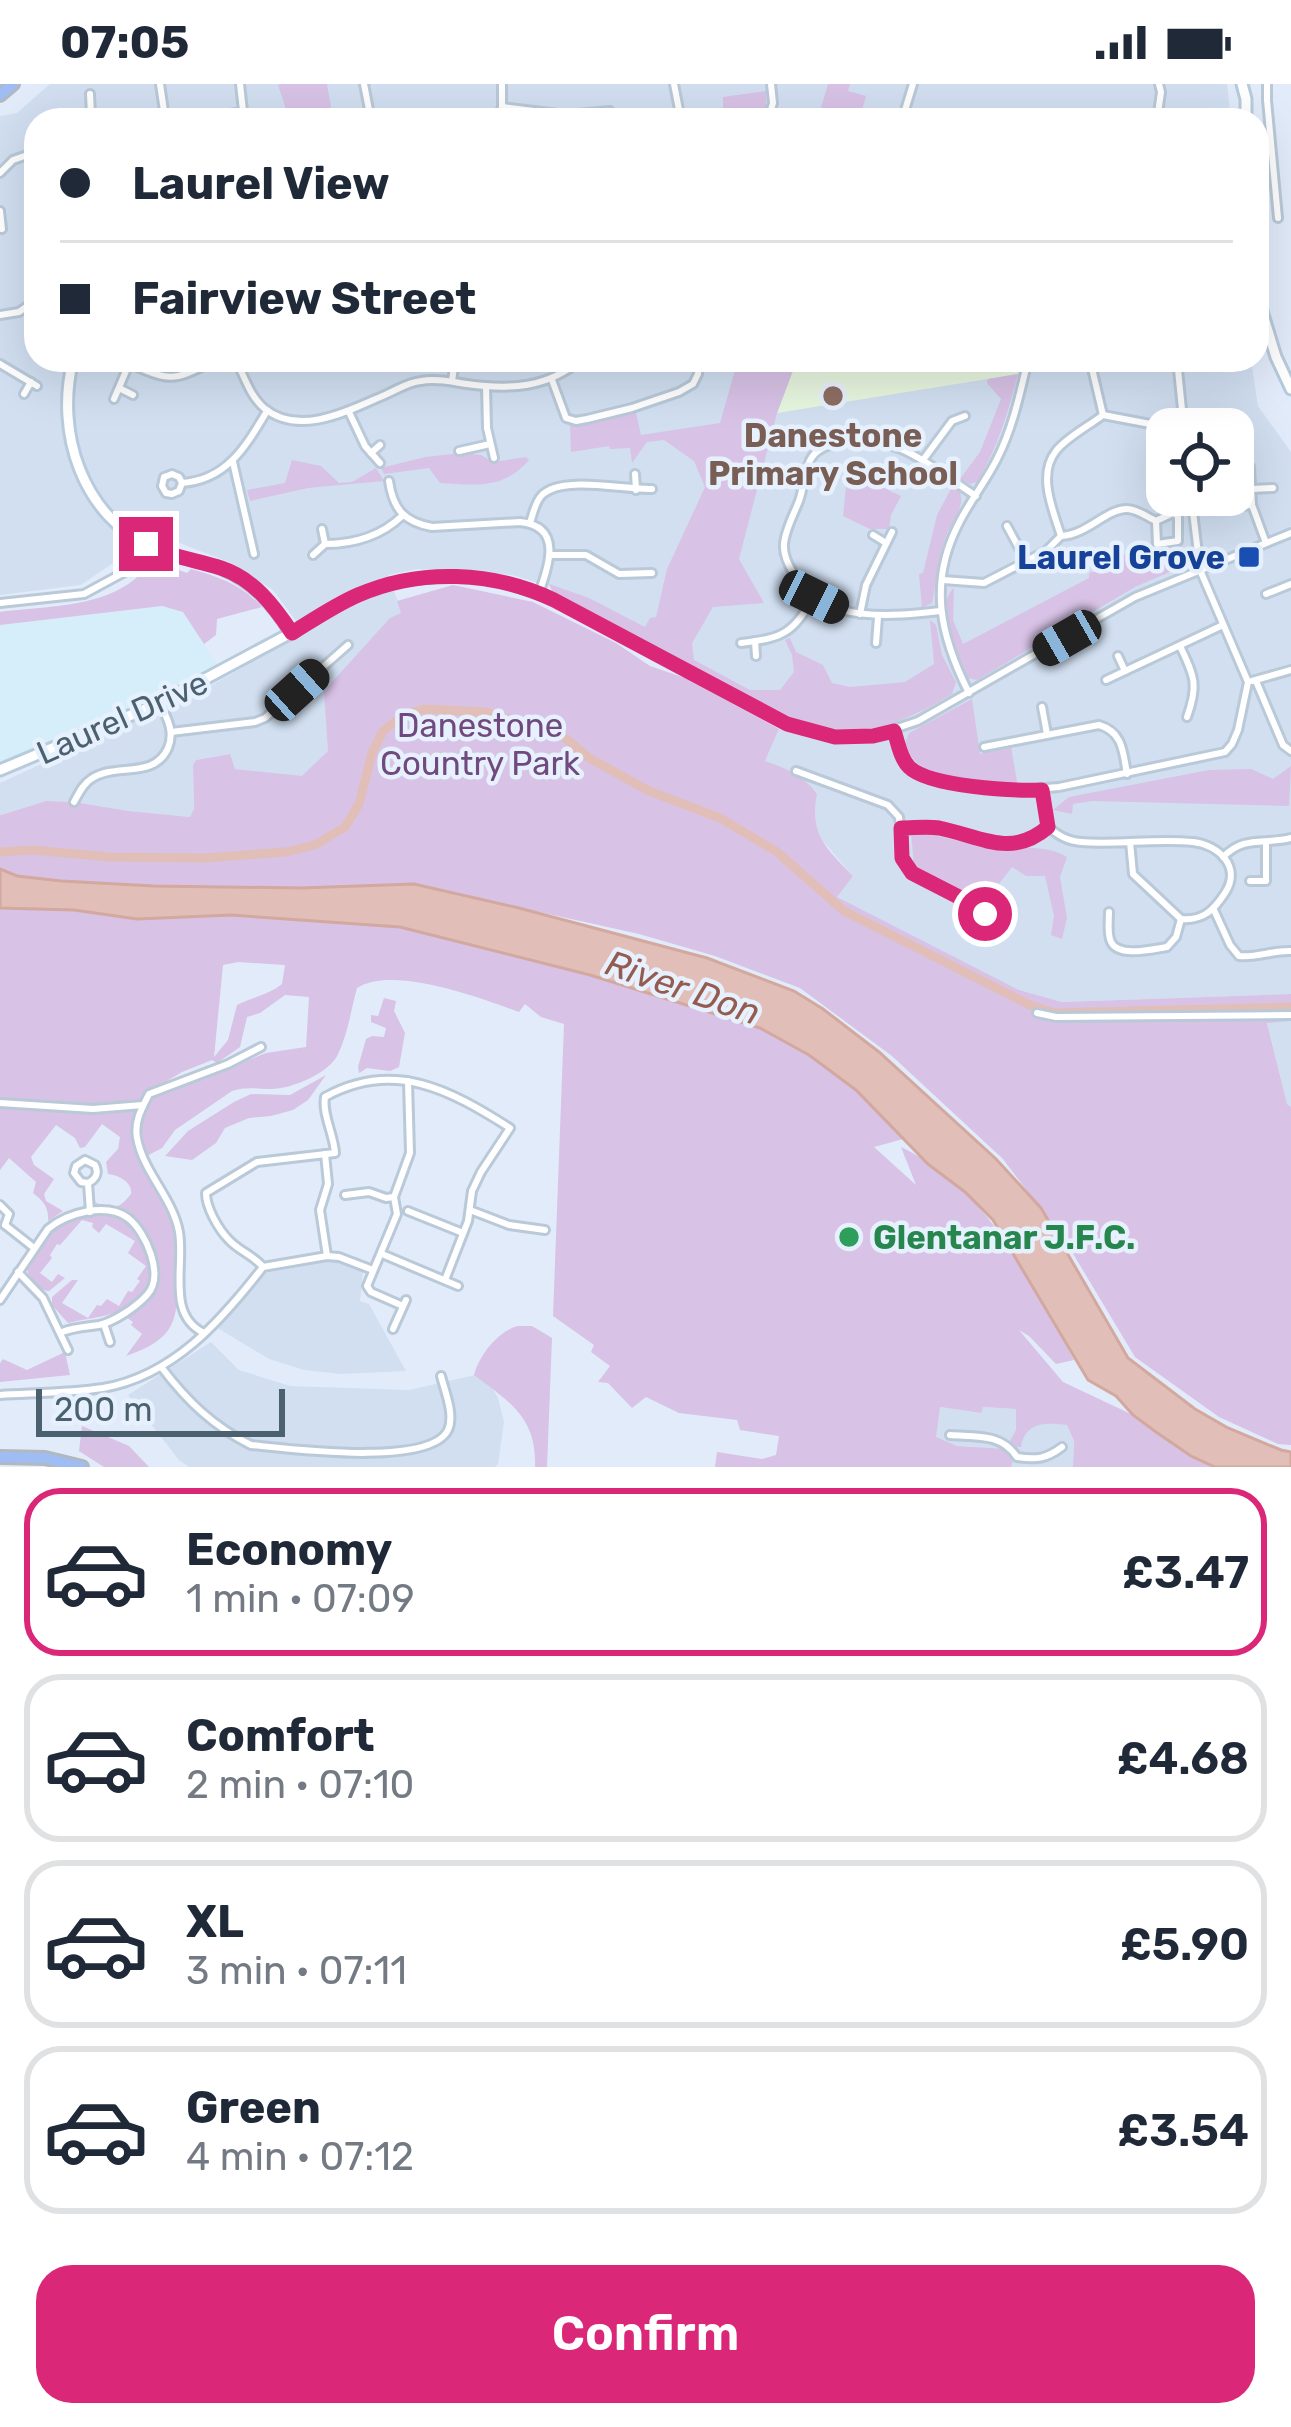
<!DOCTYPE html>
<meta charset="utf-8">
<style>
body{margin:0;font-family:Rubik,sans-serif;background:#f2f2f3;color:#1f2937;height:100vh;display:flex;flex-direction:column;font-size:45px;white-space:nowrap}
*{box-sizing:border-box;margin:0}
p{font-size:39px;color:#747a83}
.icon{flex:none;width:66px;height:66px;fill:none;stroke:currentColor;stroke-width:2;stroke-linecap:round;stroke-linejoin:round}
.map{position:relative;height:1383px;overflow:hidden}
.panel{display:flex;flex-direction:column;background:#fff;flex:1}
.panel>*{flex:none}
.banner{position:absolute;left:24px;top:24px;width:1245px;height:264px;border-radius:36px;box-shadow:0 12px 48px #0002;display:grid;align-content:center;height:264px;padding:0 36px;background:#fff}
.tools{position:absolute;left:1146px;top:324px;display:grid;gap:24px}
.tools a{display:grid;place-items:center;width:108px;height:108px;border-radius:24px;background:#fff;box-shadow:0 12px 48px #0002;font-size:60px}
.scale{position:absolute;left:36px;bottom:30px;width:249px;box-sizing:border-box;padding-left:12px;border:6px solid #4b616f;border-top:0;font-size:33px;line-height:42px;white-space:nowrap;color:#4b616f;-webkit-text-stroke:9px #e7f0fd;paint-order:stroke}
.end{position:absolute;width:54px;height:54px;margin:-27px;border:15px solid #db2777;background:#fff;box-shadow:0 0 0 6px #fff}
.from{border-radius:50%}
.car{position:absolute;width:36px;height:72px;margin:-36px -18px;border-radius:15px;box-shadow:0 0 9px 3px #0007;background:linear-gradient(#222 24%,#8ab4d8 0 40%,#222 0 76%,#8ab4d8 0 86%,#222 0)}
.banner b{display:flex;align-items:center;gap:42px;height:114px;font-size:45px}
.banner b+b{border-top:3px solid #e0e1e3}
.banner i{width:30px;height:30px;background:#1f2937}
ul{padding:21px 0 0;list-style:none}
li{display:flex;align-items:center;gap:36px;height:168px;margin:0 24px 18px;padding:0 12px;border:6px solid #e0e1e3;border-radius:36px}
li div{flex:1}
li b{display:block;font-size:45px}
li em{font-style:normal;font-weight:600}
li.current{border-color:#db2777}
li>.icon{width:108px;height:108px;stroke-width:1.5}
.cta{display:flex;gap:24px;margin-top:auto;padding:24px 36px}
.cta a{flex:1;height:138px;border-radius:36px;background:#db2777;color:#fff;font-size:48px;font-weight:600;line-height:138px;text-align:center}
.status{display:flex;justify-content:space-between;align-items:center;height:84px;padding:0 60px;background:#fff;direction:ltr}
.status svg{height:33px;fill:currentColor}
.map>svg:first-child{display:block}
.residential{fill:#d1dff1;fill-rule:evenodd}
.commercial{fill:#d6eef9}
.education{fill:#e7f6df}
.green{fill:#d8c2e6;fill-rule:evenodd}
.water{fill:#e1bfb8;stroke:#d2a89f;stroke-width:3}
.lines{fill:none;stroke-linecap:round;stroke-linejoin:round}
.canal{stroke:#e1bfb8;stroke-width:9}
.street-casing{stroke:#b9c9d8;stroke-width:12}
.secondary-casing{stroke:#b8cbdc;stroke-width:15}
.primary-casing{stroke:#b0b9c0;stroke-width:16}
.street{stroke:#fff;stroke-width:6}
.secondary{stroke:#fff;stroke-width:9}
.primary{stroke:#9fbdf4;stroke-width:10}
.route{stroke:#db2777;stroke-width:15}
.education-dot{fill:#8d6e63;stroke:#e7f0fd;stroke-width:4.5}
.transit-dot{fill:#1a4fb4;stroke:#e7f0fd;stroke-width:4.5}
.leisure-dot{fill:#2e9e5b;stroke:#e7f0fd;stroke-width:4.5}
.labels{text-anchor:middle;stroke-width:9;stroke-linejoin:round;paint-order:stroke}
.education-label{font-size:33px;font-weight:bold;fill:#785e54;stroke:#e7f0fd}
.transit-label{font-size:33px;font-weight:bold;fill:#164399;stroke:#e7f0fd;text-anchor:end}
.street-label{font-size:33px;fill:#4b616f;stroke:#e7f0fd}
.park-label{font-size:33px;fill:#70497f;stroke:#e7f0fd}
.leisure-label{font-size:33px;font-weight:bold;fill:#27864d;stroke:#e7f0fd;text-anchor:start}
.water-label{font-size:36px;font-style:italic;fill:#945c50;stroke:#e7f0fd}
</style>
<div class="status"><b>07:05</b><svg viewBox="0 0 49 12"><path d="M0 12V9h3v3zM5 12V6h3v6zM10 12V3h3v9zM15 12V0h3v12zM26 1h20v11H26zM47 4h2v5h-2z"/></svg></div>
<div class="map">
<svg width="1291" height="1383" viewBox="0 0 1291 1383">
<rect width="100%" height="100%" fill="#e2ebfa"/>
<!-- residential -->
<g class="residential">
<path d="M50,0H1227L1231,36H36V276H1251L1258,322L1291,368V910L1062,918L1019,906L861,827L836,812L853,792L816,749L814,727L765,677L779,645L778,626L589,514L512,491L417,485L388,491L402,529L328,667L302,693L235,685L229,670L196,676L193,681L194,725L190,733L129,727L74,718L46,717L0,731V699L201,607L305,549L273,506L229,478L148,447L119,475L81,501L0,511V32L17,29ZM1167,345H1233V411H1167Z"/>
<polygon points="1291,937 1291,1023 1287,1020 1267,938"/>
<polygon points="337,1169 364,1178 360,1217 369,1220 406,1287 341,1290 304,1286 269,1275 216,1243 265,1189 331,1177"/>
<polygon points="211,1258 239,1286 290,1302 409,1306 484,1289 498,1314 504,1338 498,1380 495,1383 189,1383 179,1376 128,1311"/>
<polygon points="940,1323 980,1329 982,1323 1017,1325 1016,1346 1023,1350 1030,1344 1046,1338 1067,1341 1074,1357 1073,1383 1011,1383 1013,1377 976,1363 957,1362 935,1353"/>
</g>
<!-- commercial -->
<polygon class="commercial" points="162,522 183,528 219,584 39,668 0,681 0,541"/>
<!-- education -->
<polygon class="education" points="797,276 1021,276 1018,290 777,329"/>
<!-- green -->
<g class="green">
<polygon points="281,0 327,0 331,23 329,32 279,36 288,31 278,1"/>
<polygon points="828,0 850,0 848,7 866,12 859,36 830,36 831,29 823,26 818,34"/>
<polygon points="766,7 766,24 760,35 723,36 723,13"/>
<path d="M738,276H797L777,329L739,475L764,519L713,523L692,559L694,576L750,606H780L794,588L792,571L785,556L790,554L796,568L823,581L832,599L850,603L905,598L934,580L930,536L936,541L942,571L956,598L952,610C889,647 856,657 785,632L552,507L549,500L589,514L645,543L650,534L656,533L667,485L705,403L694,377L664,356L647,358L632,379L630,364L610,365L609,362L571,368L570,340L636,329L641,351L720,339Z"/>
<path d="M1018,290C1008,328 998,363 977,398L970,400L960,395L980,368L1001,315L987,299L988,295Z"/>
<path d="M462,369L481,371L493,378L526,373L529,376C503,406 476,401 440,399L429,384L384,390L381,384L425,373Z"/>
<polygon points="292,376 321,382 339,399 352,398 376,384 384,397 308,404 250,417 247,406 285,399"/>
<polygon points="865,395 901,412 891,431 889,445 870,445 843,432 846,403"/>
<path d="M952,403L960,408C965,425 952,436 946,452C937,475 937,497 932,519L922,524L919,490L923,489L937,431Z"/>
<path d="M1190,462L1195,477L1135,503L977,596L967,594C956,570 932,524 954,504L953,536L963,560L1089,494V489L1107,485L1106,472L1152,468L1154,477Z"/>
<path d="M154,473L168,478L170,483L187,489L191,485C219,493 242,501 262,523L217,535L216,551L204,560L183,528L162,522L0,541V528C53,521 123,525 154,473Z"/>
<path d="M453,501L533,518L616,559L650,582L685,594L779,645L765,677C784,683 805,693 817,710C809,750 826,764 853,792L837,813L1019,906L1062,918L1291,910V937L1267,939L1287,1020L1291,1023V1361L1278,1360L1219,1333L1135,1273L1069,1163L1003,1075L892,972L800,904L715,872L639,850L414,800L302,804L154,802L61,797L17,792L0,785V731L4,730L46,717L74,718L129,727L190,733L194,725L193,681L196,676L230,670L235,685L302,692L328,667L324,607L390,534L401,529L397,517Z"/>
<path d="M972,615L980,670L1011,662L1017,698C994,701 942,693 921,682C912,676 909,668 905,659L909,649Z"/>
<polygon points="1291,682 1289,722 1092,717 1073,720 1072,730 1053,726 1069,713 1209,686 1251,685 1273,695"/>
<path d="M911,748C935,750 956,757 980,761C1007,767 1043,758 1067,773L1060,793L1067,834L1062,855L1051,851L1054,832L1045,792H1026L1012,783L991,810L969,812L914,781Z"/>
<path d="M0,824L74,826L137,835L230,831L400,843L520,873L669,914L760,944L809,971L856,1006L903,1055L874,1063L916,1101L901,1063C987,1104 1031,1196 1074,1276L1056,1280L1029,1252L1019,1246L1063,1298L1133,1331L1191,1372L1215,1383H1073L1074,1357L1067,1341C1045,1338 1025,1338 1021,1363H1015L1010,1357L1016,1346V1325L983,1323L981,1329L940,1323L936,1353L957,1362L1005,1365L1013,1377L1011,1383H715L717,1368L762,1375L776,1371L779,1352L740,1346L737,1336L679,1329L646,1313L632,1324L608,1299L598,1298L610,1282L591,1268L594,1261L553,1232L564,940L541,933L525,920L519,928C480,914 394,881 357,904C351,925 348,950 338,970C331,987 299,1001 281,1004C264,1007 249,1001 232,1007L175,1046L162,1064L141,1075C150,1096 163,1115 171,1136C178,1152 177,1167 177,1184C178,1234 179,1254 126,1272L142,1250L131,1241L133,1238L126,1233L127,1230C136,1223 150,1216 156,1205C165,1186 144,1140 127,1129C113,1120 105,1131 93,1117C110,1126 118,1127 131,1110C133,1099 119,1091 108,1090L106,1078L118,1065L120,1053L102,1040L85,1063L80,1064L75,1054L56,1041L31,1073L34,1081L54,1095L44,1110L46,1117L63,1127L48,1137C49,1123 43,1117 33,1109L36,1098L9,1074L0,1086ZM238,878L285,881L282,900C268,911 253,913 237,921L228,956L214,973L223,881ZM285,911L309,913L306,963L266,969L158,1012L155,1004L182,988L212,976L217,979L240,963L247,933L260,929Z"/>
<polygon points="384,914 396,917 394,927 405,949 399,983 390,987 367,984 359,989 358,983 366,955 372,952 384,953 386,944 371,938 371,931 378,932"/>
<polygon points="326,991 308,1016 293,1026 271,1032 249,1034 225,1044 216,1059 192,1076 165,1072 188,1047 234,1018 251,1010 290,1011"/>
<path d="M86,1131C97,1132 113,1131 123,1135C142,1144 157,1183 149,1202C146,1209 136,1218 129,1222C110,1234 91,1233 68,1239L52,1221V1213L72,1196H78L62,1219L88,1234L97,1221L101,1222L107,1215L119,1222L128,1207L132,1208L140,1197L137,1195L146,1182L128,1169L135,1157L106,1140L99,1149L92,1143L93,1139L82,1136L60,1161L57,1160L50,1171L52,1174L40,1189L52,1198L58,1190L65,1194L49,1207C39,1207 27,1194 27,1183C43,1160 55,1135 86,1131Z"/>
<path d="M517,1242H532L552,1254L547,1383H535C537,1334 510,1318 474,1291C480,1270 497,1249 517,1242Z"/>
<polygon points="65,1268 70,1291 0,1298 0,1279 3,1275 27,1286"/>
<polygon points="82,1342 129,1362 149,1383 104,1383 79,1367"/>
</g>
<!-- water -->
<polygon class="water" points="0,785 17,792 61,797 154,802 302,804 414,800 519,824 707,874 794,907 823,925 879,968 996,1075 1041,1124 1128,1274 1195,1325 1228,1344 1281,1366 1291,1368 1291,1383 1215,1383 1191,1372 1156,1348 1133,1331 1116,1312 1088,1296 993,1136 965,1108 928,1080 856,1006 809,971 760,944 590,891 400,843 231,831 137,835 74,826 0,824"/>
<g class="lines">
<!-- canal -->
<polyline class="canal" points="0,768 33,766 109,773 205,774 286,768 315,761 345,743 359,720 372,669 383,647 404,631 424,625 486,628 564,653 589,674 649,707 720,734 777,768 844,827 1030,921 1054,929 1291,923"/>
<defs>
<g id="street">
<polyline points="160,0 164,27 175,36"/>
<polyline points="240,0 244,36"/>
<polyline points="364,0 371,36"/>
<polyline points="674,0 681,36"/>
<polyline points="1267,0 1267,16 1278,134"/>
<polyline points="90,10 91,31"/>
<polyline points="502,23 566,31 610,27"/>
<polyline points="69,36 79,32 102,30"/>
<polyline points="192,36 243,28"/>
<polyline points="497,36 502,23 502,0"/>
<polyline points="768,36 773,19 771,0"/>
<polyline points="902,36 913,0"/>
<polyline points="994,36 1016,36"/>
<polyline points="1157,36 1161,8 1159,0"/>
<polyline points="0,89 13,76 36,68"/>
<polyline points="0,127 2,145"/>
<polyline points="0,231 19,228 36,216"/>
<path d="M236,276C244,292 250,312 264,324C300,354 352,325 387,310C398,305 409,298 421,297C436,294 452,298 467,300C510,306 547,304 581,276"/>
<polyline points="1065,276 1067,276"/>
<polyline points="1177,276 1184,345"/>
<polyline points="0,280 37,302"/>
<path d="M130,280C174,299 173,296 217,276"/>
<polyline points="552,296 566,334 576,337 587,335 632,324 679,308 693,300 698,290 699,276"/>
<polyline points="452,297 455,276"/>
<polyline points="486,302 487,344 494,374"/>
<polyline points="119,304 133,311"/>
<polyline points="24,310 31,298"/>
<polyline points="114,315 129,280"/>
<polyline points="349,328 365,362 380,379"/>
<polyline points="1103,331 1166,343"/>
<polyline points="459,367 490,360"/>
<polyline points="371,369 380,361"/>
<polyline points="923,376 952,337 965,332"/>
<polyline points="233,378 254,470"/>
<polyline points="1250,383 1252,421 1266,459"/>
<polyline points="635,390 636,406"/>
<path d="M389,397C393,425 404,438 432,443L520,438C563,442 549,482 539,509"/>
<path d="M182,399L179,393L172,390L164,393L162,402L166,409L172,410L179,407L182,399C227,396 246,362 267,327"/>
<polyline points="1251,405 1273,404"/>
<polyline points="1215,424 1252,421"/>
<polygon points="1173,429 1178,432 1178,457 1157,460 1156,437"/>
<path d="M530,439C533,430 535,418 542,411C562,391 624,406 652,405"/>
<polyline points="1007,442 1026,477"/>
<polyline points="322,445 325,460"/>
<polyline points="873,451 886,459"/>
<path d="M1061,452C1053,426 1037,391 1056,367C1067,353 1089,342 1103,331L1090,276"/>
<path d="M313,471L325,460C354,460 381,452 402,432"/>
<polyline points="551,471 586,471 619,490 652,489"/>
<path d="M943,496L984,499L1046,467L1061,452C1087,451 1106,425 1127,425C1137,425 1147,433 1156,437"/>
<polyline points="1266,510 1291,500"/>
<polyline points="0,519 84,510 132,484 146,460"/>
<path d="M940,527C896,532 823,540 796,494C790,483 783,473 784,460C785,446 794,430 799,417C804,404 804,384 812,373C818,364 834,359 844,357C897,349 934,385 976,412"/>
<polyline points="860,530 866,501 892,448"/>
<polyline points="291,549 359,511 398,498 454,492 495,496 554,516 787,641 835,653 873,652 918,637 1135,513 1291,449"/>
<polyline points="755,557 756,572"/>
<path d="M741,559C783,554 792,550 814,513"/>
<polyline points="876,559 878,533"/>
<path d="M1180,562C1194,592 1199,600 1187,633"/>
<polyline points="1118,572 1125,587"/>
<polyline points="1106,596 1223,541"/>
<polyline points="1252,597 1291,586"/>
<polyline points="1256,597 1283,661 1291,667"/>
<path d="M969,609C940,552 928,499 959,439C970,417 986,397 997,375C1013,344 1020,309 1028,276"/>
<polyline points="1042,623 1047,650"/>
<polyline points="894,647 904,675 916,688 928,694 1008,707 1059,703 1225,668 1232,660 1238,646 1248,598 1200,486 1191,411"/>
<polyline points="171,648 255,638 265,634 348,561"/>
<path d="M984,663L1099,641C1123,648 1123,668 1127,690"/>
<polyline points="796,687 888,721 899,733 903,774 912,789 986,827 993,821 1002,822 1006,827 1006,837 1001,842 991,842 986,837 986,827"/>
<polyline points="1042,706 1048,743"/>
<path d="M74,718C79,709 83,700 91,695C115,678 154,696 168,664C175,648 167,634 160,619"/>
<path d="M1048,743C1058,751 1067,757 1081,758C1118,761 1156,754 1193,758C1219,761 1242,783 1225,809C1214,826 1203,837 1181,835L1133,790L1130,758"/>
<path d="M901,744C914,744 927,742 939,744C981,752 1011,775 1048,743"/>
<path d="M1223,773C1245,751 1263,761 1291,754"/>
<polyline points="1250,797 1266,797 1266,758"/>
<path d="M1214,826L1230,861L1239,872C1257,874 1273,866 1291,867"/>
<path d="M1109,828C1109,836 1107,850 1111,858C1119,874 1153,865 1167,863L1176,853L1181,835"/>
<polyline points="1037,929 1056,933 1291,931"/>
<polyline points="0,1019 93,1025 143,1021"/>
<polyline points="325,1070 328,1100 320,1126 327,1172"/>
<path d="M88,1099L81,1098L74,1089L76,1082L85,1076L95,1081C99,1089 96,1095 88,1099L90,1128"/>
<polyline points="345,1111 369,1108 386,1114 394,1113"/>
<polyline points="0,1121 9,1130 5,1141"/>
<polyline points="470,1126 509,1141 545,1146"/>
<polyline points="408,1127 463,1149"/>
<polyline points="5,1141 34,1164"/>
<polyline points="382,1170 458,1202"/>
<path d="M263,1183C253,1171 239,1167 229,1156C218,1145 206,1123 206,1109L257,1078L335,1069C334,1051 322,1030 325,1013C394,975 450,1006 510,1044L481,1088L472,1107L468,1137L445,1196"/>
<polyline points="18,1188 43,1214 68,1266"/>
<path d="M0,1216L48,1145C67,1129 106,1118 128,1134C146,1148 165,1192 147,1211C136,1223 114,1238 99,1241C85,1243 75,1243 62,1248"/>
<polyline points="403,1222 371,1208 367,1202 397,1130 394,1113 410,1069 408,997"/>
<polyline points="104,1240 110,1258"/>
<polyline points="393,1245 406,1216"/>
<path d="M204,1249C166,1231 185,1182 179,1148C173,1114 143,1088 137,1054C134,1037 142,1024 149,1010L228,980L261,963"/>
<path d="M162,1284C187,1317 214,1343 251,1361C291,1365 430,1383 448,1346C455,1331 445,1308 441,1292"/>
<path d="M0,1311C34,1309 69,1309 103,1304C173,1292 221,1237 263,1183L327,1172L339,1173L373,1186"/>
<path d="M950,1351C976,1353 1001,1349 1017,1373C1036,1376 1046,1375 1062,1363"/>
</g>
<g id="secondary">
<polyline points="1242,0 1246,15 1246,36"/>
<polyline points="1257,211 1276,273 1291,305"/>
<path d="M0,686L160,619L291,549C270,516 247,491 208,480C190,475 172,472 154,465C82,432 55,349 73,276"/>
</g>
<g id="primary">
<polyline points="0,11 13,0"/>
<polyline points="0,1373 45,1374 82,1383"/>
</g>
</defs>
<!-- street casing -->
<use href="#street" class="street-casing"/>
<!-- secondary casing -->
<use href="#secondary" class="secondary-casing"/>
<!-- primary casing -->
<use href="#primary" class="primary-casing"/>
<!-- street -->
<use href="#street" class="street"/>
<!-- secondary -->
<use href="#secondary" class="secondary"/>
<!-- primary -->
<use href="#primary" class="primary"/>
</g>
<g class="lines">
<!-- route -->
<path class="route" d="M146,460C170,473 196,476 221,484C254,495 274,522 292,549C313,536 335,521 358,511C420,484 493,487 554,516L787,640L835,653L873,652L894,647C898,658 900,674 909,683C929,703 1014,707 1042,706L1048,743C1011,775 980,752 939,744C927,742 914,744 901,744L902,774L912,789L986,827L985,830"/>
</g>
<!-- markers -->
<circle class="education-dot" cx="833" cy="312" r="12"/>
<rect class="transit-dot" x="1237" y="461" width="24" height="24" rx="6"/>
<circle class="leisure-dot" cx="849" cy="1153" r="12"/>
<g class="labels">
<!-- education labels -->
<g class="education-label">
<text x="833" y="363">Danestone<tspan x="833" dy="38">Primary School</tspan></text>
</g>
<!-- transit labels -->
<g class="transit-label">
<text x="1225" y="485">Laurel Grove</text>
</g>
<!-- street labels -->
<g class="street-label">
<text transform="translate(122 633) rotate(-24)" y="12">Laurel Drive</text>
</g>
<!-- park labels -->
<g class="park-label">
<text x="480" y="653">Danestone<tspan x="480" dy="38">Country Park</tspan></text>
</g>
<!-- leisure labels -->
<g class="leisure-label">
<text x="873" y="1165">Glentanar J.F.C.</text>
</g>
<!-- water labels -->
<g class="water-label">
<text transform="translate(683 903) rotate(19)" y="13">River Don</text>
</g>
</g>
</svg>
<div class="tools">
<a><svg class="icon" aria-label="locate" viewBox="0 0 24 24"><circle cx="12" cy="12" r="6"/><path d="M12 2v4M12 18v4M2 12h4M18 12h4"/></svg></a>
</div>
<div class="scale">200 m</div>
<i class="end from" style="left:985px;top:830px"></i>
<i class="end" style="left:146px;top:460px"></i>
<i class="car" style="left:814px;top:513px;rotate:116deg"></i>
<i class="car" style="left:1067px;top:554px;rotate:240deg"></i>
<i class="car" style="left:297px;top:606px;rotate:48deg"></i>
<div class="banner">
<b><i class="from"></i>Laurel View</b>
<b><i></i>Fairview Street</b>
</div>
</div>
<section class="panel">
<ul>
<li class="current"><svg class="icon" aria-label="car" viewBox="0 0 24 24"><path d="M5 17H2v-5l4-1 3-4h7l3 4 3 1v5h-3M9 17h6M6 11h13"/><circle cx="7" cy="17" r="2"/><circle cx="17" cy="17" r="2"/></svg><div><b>Economy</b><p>1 min · 07:09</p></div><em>£3.47</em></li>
<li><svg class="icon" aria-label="car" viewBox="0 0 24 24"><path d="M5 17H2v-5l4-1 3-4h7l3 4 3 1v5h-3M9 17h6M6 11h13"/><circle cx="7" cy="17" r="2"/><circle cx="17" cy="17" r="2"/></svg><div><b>Comfort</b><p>2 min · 07:10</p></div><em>£4.68</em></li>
<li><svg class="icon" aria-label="car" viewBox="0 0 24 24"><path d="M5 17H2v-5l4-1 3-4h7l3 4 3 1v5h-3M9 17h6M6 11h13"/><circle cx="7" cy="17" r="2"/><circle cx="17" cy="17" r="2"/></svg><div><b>XL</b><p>3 min · 07:11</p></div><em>£5.90</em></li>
<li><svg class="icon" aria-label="car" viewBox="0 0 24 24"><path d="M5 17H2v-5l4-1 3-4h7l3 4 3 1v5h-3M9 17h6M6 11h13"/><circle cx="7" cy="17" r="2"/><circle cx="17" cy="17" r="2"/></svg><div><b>Green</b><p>4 min · 07:12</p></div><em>£3.54</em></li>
</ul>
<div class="cta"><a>Confirm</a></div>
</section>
